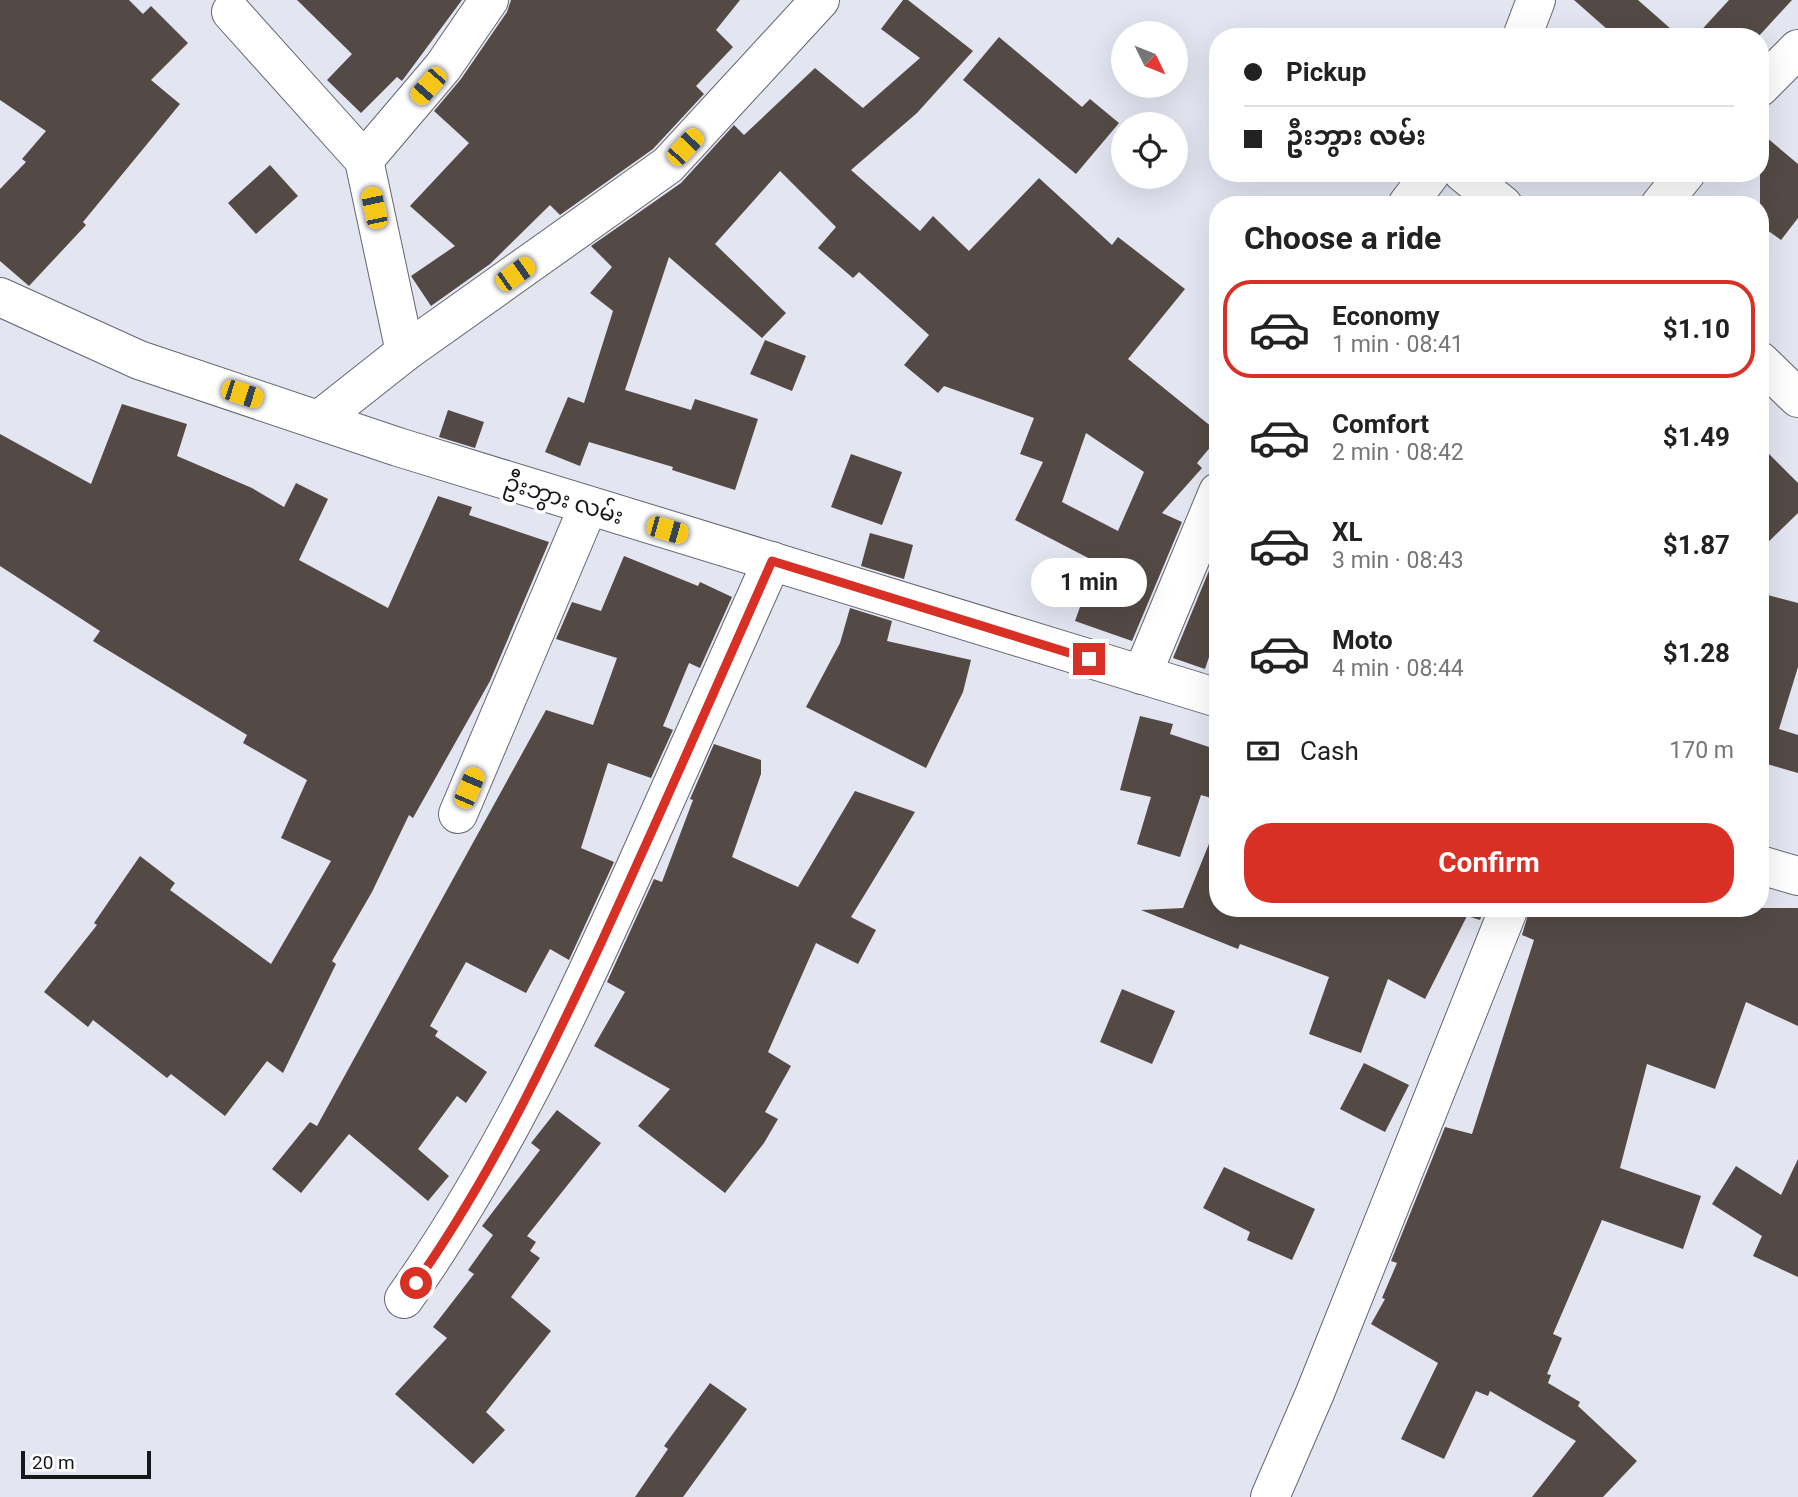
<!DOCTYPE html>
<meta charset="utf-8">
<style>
body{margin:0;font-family:Roboto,"Noto Sans Myanmar",sans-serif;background:#f2f2f2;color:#222;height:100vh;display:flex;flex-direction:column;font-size:26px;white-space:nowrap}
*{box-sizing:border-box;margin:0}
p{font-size:23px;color:#767676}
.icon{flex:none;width:38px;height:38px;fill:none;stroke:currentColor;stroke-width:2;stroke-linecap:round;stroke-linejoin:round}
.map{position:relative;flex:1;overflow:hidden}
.side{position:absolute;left:1209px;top:196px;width:560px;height:721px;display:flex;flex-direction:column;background:#fff;border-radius:28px;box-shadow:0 7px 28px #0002}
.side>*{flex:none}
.banner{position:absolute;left:1209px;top:28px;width:560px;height:154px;border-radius:28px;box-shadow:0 7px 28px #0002;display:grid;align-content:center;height:154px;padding:0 35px;background:#fff}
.needle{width:46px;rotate:133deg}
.fabs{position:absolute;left:1111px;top:21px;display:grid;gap:14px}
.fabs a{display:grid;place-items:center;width:77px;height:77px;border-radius:50%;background:#fff;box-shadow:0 7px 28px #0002;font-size:35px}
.scale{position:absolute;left:21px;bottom:18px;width:130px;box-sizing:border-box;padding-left:7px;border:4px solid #17181c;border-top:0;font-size:19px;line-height:24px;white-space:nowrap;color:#17181c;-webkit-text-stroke:5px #fff;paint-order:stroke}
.end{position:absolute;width:32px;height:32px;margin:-16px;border:9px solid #d93025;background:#fff;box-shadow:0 0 0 4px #fff}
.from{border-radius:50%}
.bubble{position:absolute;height:49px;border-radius:24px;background:#fff;box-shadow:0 7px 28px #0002;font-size:23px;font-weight:700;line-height:49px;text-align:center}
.car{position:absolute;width:21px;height:42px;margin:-21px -10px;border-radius:9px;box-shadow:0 0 5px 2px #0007;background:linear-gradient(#f5c518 24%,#345 0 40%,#f5c518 0 76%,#345 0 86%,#f5c518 0)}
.banner b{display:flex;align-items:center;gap:24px;height:66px;font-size:26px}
.banner b+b{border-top:2px solid #e0e0e0}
.banner i{width:18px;height:18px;background:#222}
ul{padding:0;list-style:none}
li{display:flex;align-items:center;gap:21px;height:98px;margin:0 14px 10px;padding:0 21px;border:4px solid transparent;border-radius:28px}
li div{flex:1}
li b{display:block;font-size:26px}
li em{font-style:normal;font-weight:700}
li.selected{border-color:#d93025}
li>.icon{width:63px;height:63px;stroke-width:1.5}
h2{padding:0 35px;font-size:32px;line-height:84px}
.pay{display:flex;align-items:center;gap:18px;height:77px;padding:0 35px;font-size:26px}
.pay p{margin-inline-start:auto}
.action{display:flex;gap:14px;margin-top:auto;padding:14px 35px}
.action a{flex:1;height:80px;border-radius:28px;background:#d93025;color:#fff;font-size:28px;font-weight:700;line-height:80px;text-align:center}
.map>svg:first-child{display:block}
.building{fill:#544a45;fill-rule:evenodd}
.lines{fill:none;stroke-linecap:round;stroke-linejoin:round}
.minor-casing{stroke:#646670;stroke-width:40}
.minor{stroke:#fff;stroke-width:38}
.route{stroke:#d93025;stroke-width:9}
.labels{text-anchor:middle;stroke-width:7;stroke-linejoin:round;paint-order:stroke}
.street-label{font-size:23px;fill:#17181c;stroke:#fff}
</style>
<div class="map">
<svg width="1798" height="1497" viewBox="0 0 1798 1497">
<rect width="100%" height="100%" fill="#e3e5f1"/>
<!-- building -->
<g class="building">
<polygon points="0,0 129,0 143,14 151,6 188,43 151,80 180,104 83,222 86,225 29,286 0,261 0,189 26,162 22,159 46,131 0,100"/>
<polygon points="297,0 462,0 402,81 397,77 361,113 327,80 352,54"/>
<polygon points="511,0 740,0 716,30 733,47 696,86 704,94 653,149 560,215 550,205 490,264 431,306 411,276 455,246 410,206 469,143 434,111 461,79 507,12"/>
<path d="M903,0H908L973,51L917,113L851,170L920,231L933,216L969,251L1039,178L1112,245L1118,237L1185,289L1128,359L1218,432V438L1197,463L1202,468L1162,513L1182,522L1132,641L1075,621L1096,562L1015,520L1043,462L1020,454L1034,418L944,386L938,393L904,365L929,335L859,272L853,278L818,248L836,227L780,171L715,244L786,313L762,338L669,257L625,390L691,410L695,399L758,419L735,490L672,470L673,467L589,442L580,466L545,452L568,397L584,403L613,311L590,293L612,267L591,246L681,183L734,125L744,135L815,68L863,108L920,58L881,29ZM1086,433L1144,472L1118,531L1062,502Z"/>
<polygon points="1574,0 1638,0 1680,37 1616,37"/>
<polygon points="1729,0 1792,0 1758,37 1695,37"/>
<polygon points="999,37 1082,107 1090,99 1119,123 1076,174 963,80"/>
<polygon points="1760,132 1798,164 1798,218 1781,240 1760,225"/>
<polygon points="270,165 298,196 256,234 228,203"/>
<polygon points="765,340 806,356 792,391 750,374"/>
<polygon points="122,404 187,424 177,456 252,488 284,507 296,483 328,499 299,560 388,608 438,496 472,507 469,515 549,542 490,681 413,818 409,815 372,892 332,961 336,964 283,1073 267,1061 225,1116 171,1074 167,1078 93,1020 88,1027 44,992 97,925 94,923 140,856 175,883 170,890 271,964 331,861 281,838 307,780 243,743 247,735 93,641 100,631 0,566 0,434 91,484"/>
<polygon points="448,410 484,422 475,448 439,437"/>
<polygon points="1760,445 1798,483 1798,513 1760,550"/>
<polygon points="851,454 902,472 882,525 831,507"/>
<polygon points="870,533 913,545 904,579 861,566"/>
<polygon points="1218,549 1218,630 1205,669 1173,658"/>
<polygon points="624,556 698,586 700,582 732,597 700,668 689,663 663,726 673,730 651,778 608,763 581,848 614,862 569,960 550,949 526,993 466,962 430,1026 438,1031 435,1036 487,1072 466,1103 457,1096 418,1149 449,1176 428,1201 349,1134 301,1193 272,1169 310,1122 317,1126 546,710 593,725 617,658 556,639 572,602 601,611"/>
<polygon points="1760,593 1798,603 1798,667 1779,729 1798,735 1798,773 1760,762"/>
<polygon points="850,608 892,621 887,641 971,660 963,692 926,768 806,707 840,643"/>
<polygon points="1140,716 1173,724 1170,734 1218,750 1218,800 1201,795 1180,857 1137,844 1151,797 1120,790"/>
<polygon points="714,744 761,760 761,774 732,857 798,887 855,791 915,812 851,917 876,930 858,964 816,943 768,1052 791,1066 765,1112 778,1119 764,1143 725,1193 638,1126 670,1089 594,1046 625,992 607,982 654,879 662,882 693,800 690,799"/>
<polygon points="1217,824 1218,908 1485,908 1480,920 1467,916 1425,999 1388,979 1361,1053 1309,1034 1329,977 1240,944 1238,949 1141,910 1183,908"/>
<polygon points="1530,908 1659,908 1682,915 1685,908 1798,908 1798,1026 1746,1002 1715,1089 1647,1064 1620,1168 1701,1196 1683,1249 1602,1220 1553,1334 1562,1338 1547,1374 1551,1375 1548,1383 1580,1402 1578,1406 1637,1461 1603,1497 1532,1497 1576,1441 1490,1391 1488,1396 1476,1391 1444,1459 1401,1439 1438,1363 1371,1324 1385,1299 1382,1298 1397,1263 1391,1261 1445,1127 1472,1134 1534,940 1522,935"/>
<polygon points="1122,989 1175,1011 1152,1064 1100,1042"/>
<polygon points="1364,1063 1409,1085 1385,1132 1340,1109"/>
<polygon points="557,1110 601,1143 527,1236 536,1242 530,1251 540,1258 511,1297 551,1331 486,1412 505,1430 473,1464 395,1394 447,1338 433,1327 474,1274 468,1270 493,1235 482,1226 540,1150 531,1143"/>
<polygon points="1798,1159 1798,1277 1753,1256 1762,1236 1712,1204 1736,1166 1781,1195"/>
<polygon points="1224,1167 1315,1209 1292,1260 1247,1240 1250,1232 1203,1208"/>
<polygon points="710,1383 747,1409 683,1497 635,1497 668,1449 664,1446"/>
</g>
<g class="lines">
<defs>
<g id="minor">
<polyline points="231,12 364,160 405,352"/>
<polyline points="1522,37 1536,0"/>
<polyline points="1760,87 1798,49"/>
<polyline points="364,160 443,67 489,0"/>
<polyline points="1463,173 1503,205"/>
<polyline points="1407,205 1431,173"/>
<polyline points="1660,205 1686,173"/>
<polyline points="0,297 139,360 398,447 1218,698"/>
<polyline points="1760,361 1798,398"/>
<polyline points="319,420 405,352 668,165 820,0"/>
<polyline points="1142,675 1218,492"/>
<polyline points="458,814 588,507"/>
<polyline points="1760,865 1798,876"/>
<path d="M404,1299C499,1165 569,1015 636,866C681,764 727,663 772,561"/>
<polyline points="1270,1497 1315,1393 1509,908"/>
</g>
</defs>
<!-- minor casing -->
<use href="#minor" class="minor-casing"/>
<!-- minor -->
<use href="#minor" class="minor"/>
</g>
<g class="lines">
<!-- route -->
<path class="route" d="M416,1283C487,1182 541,1070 594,958C655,827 713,694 772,561L1089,659"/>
</g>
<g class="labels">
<!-- street labels -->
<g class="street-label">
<text transform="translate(564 499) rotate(17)" y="8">ဦးဘွား လမ်း</text>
</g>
</g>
</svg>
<div class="fabs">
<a><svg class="needle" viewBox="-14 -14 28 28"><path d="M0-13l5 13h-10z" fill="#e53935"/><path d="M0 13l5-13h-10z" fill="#767676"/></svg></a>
<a><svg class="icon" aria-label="locate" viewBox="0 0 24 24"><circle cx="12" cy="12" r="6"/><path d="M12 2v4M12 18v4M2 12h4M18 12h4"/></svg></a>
</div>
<div class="scale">20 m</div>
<i class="end from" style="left:416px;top:1283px"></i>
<i class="end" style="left:1089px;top:659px"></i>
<div class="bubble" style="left:1031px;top:558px;width:116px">1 min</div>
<i class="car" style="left:428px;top:86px;rotate:221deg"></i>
<i class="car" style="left:685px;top:147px;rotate:43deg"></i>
<i class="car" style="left:374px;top:208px;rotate:348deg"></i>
<i class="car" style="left:515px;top:274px;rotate:55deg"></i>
<i class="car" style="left:242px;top:394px;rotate:108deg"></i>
<i class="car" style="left:667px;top:530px;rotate:106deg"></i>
<i class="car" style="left:469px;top:788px;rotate:23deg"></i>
<div class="banner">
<b><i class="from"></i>Pickup</b>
<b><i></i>ဦးဘွား လမ်း</b>
</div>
<section class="side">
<h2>Choose a ride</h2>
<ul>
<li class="selected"><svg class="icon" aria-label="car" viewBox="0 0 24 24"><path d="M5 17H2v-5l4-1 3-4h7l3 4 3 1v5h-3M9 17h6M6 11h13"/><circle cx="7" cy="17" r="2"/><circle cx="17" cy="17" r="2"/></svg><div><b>Economy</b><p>1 min · 08:41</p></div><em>$1.10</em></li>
<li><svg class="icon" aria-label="car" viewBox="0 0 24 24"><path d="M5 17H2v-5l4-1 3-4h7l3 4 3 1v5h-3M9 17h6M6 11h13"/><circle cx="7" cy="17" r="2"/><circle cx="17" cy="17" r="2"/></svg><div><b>Comfort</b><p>2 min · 08:42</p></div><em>$1.49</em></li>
<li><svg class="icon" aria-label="car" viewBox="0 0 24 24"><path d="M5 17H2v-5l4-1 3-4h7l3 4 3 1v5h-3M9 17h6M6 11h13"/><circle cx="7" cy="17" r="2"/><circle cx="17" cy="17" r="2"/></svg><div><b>XL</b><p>3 min · 08:43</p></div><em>$1.87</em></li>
<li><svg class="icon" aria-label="car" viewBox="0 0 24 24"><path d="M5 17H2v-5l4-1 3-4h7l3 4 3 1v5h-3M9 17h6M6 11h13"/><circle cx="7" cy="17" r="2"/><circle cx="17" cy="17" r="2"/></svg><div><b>Moto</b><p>4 min · 08:44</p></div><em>$1.28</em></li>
</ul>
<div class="pay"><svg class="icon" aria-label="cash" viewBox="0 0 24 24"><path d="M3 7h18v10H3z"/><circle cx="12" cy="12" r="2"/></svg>Cash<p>170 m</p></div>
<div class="action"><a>Confirm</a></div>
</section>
</div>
